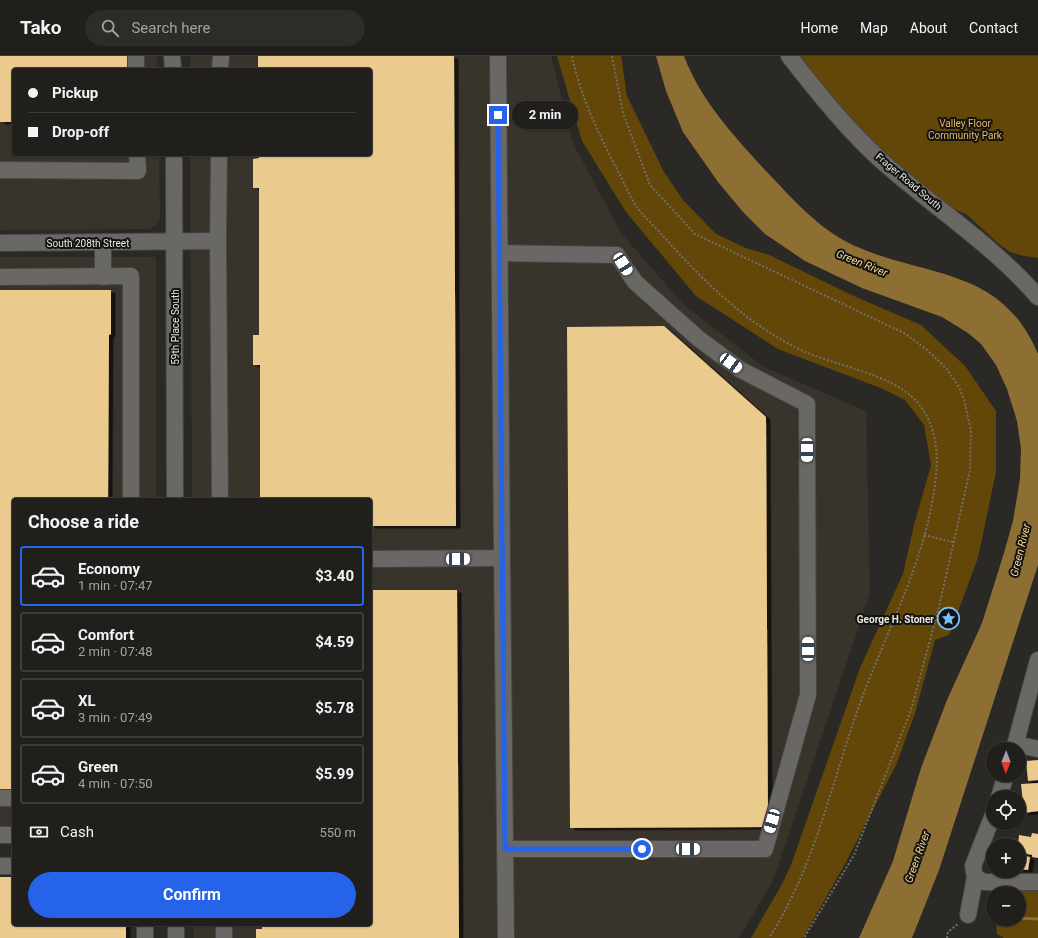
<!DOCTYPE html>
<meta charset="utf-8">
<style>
body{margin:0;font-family:Roboto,sans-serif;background:#2d2c29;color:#f1f3f6;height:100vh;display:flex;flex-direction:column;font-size:15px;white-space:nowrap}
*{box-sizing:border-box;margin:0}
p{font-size:13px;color:#a2a2a3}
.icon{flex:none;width:22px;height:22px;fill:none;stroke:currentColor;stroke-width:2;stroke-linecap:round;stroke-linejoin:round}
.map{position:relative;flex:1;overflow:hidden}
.drawer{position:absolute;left:12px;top:442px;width:360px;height:428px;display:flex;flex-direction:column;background:#201f1c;border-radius:4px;box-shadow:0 1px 3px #0004,0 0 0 1px #3d3d3b}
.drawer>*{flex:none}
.hud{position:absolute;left:12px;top:12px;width:360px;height:88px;border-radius:4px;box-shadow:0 1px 3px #0004,0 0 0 1px #3d3d3b;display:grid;align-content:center;height:88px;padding:0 16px;background:#201f1c}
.needle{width:26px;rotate:181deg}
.buttons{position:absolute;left:986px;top:686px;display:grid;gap:8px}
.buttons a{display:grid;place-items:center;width:40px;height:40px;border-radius:50%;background:#201f1c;box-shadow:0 1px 3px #0004,0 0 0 1px #3d3d3b;font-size:20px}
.end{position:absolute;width:18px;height:18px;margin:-9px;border:5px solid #2563eb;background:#fff;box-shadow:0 0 0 2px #fff}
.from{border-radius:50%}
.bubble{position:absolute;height:28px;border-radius:14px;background:#201f1c;box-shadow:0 1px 3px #0004,0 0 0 1px #3d3d3b;font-size:13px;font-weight:700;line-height:28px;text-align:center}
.car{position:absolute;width:12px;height:24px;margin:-12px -6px;border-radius:5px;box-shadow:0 0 3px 1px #0007;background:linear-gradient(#fff 24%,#345 0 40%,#fff 0 76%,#345 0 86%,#fff 0)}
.hud b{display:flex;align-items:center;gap:14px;height:38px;font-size:15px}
.hud b+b{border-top:1px solid #3d3d3b}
.hud i{width:10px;height:10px;background:#f1f3f6}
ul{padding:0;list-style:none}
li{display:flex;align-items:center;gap:12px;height:60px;margin:0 8px 6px;padding:0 8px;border:2px solid #3d3d3b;border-radius:4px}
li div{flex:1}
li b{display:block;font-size:15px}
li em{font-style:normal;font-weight:700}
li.selected{border-color:#2563eb}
li>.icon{width:36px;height:36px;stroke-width:1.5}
h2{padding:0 16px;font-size:18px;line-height:48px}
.pay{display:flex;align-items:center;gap:10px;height:44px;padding:0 16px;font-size:15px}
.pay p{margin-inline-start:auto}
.action{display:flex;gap:8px;margin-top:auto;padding:8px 16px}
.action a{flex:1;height:46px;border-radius:24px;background:#2563eb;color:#fff;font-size:16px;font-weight:700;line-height:46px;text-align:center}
header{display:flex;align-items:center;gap:24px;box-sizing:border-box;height:56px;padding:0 20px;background:#201f1c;border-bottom:1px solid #3d3d3b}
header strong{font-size:19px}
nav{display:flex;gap:22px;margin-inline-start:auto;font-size:14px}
.search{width:280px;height:36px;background:#2d2c29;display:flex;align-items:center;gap:10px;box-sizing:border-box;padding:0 14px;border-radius:22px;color:#a2a2a3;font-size:15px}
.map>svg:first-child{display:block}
.built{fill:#38332b}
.green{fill:#624708}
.water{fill:#8d6f33}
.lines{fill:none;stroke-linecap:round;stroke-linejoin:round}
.stream{stroke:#8d6f33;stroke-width:3}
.building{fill:#ebca8d;filter:url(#shadow)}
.minor-casing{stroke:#464543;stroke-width:18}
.path{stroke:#72706d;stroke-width:2;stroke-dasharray:2 2;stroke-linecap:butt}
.minor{stroke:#6a6865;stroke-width:16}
.route{stroke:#2563eb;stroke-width:5}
.labels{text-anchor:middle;stroke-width:4;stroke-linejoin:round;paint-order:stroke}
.park-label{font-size:10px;fill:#e6ba64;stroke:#121210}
.street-label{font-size:10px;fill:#e9e8e6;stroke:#121210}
.poi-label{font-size:10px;font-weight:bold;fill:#e9e8e6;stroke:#121210;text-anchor:end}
.water-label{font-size:11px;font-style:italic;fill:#fad693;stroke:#121210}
</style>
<header>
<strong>Tako</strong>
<div class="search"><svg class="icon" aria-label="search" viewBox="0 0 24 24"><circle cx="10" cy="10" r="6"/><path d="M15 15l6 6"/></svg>Search here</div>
<nav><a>Home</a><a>Map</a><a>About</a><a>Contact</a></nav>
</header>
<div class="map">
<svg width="1038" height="882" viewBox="0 0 1038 882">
<defs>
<filter id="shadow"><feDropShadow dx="4.5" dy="2.5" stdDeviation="0" flood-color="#0009"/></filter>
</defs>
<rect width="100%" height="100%" fill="#2b2926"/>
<!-- built -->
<g class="built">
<polygon points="0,0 157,0 157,14 14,14 14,98 159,98 160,163 156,169 149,173 0,174"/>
<polygon points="190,0 551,0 572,85 621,177 683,248 764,311 866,355 870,537 773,825 739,882 194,882 194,868 370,868 370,444 192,444 190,98 370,98 370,14 190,14"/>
<polygon points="0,201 156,201 156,444 14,444 14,770 0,770"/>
</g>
<!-- green -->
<g class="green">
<polygon points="557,0 621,0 627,40 664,116 683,144 716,178 746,192 769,199 856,241 921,269 965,310 996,355 996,416 978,502 949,579 935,584 915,657 897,707 846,806 803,882 751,882 782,828 791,809 860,612 903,518 914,469 931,409 924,369 905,344 883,333 778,293 696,240 626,156 582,85"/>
<polygon points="794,0 1038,0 1038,202 1024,200 1010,196 999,188 966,158 951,152 890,107"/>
<polygon points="1018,835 1038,835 1038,882 1004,882 997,878 996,863 1019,863 1019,837 1008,837"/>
</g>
<!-- water -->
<path class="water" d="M656,0H684C701,45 734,80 766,115C791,141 813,167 845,185C917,223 1000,206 1038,298V509L939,814L912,882H859L893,805L921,712L947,644L982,567L1004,497L1013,465L1020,423L1021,393L1017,365L1007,333L996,309L981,288L968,277L942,261L862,232L805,205L765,178L743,156L718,126L683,76L666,35Z"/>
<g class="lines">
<!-- stream -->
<polyline class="stream" points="1019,862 1038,863"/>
</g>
<!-- building -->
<g class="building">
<polygon points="0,0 128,0 128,14 14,14 14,66 0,66"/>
<polygon points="258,0 454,0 456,470 370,470 370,444 254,444 254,441 260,441 260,309 253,309 253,279 259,279 259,132 253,132 253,103 259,102 259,98 370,98 370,14 258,14"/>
<polygon points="0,234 111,234 111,278 109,279 108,444 14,444 14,735 0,735"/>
<polygon points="664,270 766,361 768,771 570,772 567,271"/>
<polygon points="370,534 457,534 459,882 256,882 256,873 262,873 262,868 370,868"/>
<polygon points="1038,704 1038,724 1028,725 1026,705"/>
<polygon points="1038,727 1038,755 1024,757 1021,728"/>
<polygon points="1032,777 1038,778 1038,802 1032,801 1032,799 1019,796 1018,789 1019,779 1031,781"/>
<polygon points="1019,799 1030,801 1028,814 1019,813"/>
<polygon points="0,821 14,821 14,868 126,868 126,882 0,882"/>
</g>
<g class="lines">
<defs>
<g id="minor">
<polyline points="136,0 136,14"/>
<polyline points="172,0 173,14"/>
<path d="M789,0C818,37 849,76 884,107C935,152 993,189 1038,241"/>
<polyline points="220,14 221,0"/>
<polyline points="174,98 175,444"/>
<polyline points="219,98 218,185 220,444"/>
<polyline points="0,114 138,115 137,98"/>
<polyline points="0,187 218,185"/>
<polyline points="103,187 103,221"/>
<polyline points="500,197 617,199 635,226 699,283 741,314 807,348 808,639 765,793 505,793"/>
<polyline points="0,221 131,220 131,444"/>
<polyline points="502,502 506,882"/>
<polyline points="370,503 502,502 498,0"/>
<polyline points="1015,688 1038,693"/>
<polyline points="1014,693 1038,604"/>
<polyline points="999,741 1006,719"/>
<polyline points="0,742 14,742"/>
<polyline points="0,779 14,779"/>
<polyline points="0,810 14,810"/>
<polyline points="975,821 984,826 1038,826"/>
<polyline points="968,859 975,821 973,810 993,759"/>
<polyline points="176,868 176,882"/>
<polyline points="224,868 224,882"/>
<polyline points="145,882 145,868"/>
</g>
</defs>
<!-- minor casing -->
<use href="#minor" class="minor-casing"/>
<!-- path -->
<g class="path">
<path d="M572,0C581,43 601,83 621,121C626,130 630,141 636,150C644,161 656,172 665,182C704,226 746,267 799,293C833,310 892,317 917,346C937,369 939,398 935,428C926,501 891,566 865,634C833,717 818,806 769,882"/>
<polyline points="612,0 623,57 650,129 695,178 904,277 926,293 947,313 959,331 964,344 971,374 970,414 938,555 911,654 854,799 804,882"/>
<polyline points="924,479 953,486"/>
<polyline points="947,882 948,876 958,868"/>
</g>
<!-- minor -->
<use href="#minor" class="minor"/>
</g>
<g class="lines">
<!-- route -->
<polyline class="route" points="498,59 505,793 642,793"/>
</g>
<!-- icons -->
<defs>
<symbol id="sight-ring" viewBox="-11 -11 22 22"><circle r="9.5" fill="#121210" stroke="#7bbef8" stroke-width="1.5"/><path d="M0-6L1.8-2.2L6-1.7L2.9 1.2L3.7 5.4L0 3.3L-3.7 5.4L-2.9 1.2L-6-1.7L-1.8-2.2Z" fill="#7bbef8"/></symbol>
</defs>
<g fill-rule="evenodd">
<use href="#sight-ring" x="936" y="550" width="25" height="25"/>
</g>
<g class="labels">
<!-- park labels -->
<g class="park-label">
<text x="965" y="71">Valley Floor<tspan x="965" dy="12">Community Park</tspan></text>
</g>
<!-- street labels -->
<g class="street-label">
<text transform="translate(909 125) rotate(40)" y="4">Frager Road South</text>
<text x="88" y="191">South 208th Street</text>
<text transform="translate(175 271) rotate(-90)" y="4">59th Place South</text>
</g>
<!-- poi labels -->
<g class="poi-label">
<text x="934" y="567">George H. Stoner</text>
</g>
<!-- water labels -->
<g class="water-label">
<text transform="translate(862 207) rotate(22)" y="4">Green River</text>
<text transform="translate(1020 494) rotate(-76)" y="4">Green River</text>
<text transform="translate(917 801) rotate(-70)" y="4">Green River</text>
</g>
</g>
</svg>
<div class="buttons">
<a><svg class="needle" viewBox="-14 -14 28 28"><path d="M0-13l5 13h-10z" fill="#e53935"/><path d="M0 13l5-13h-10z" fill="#a2a2a3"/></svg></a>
<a><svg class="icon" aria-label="locate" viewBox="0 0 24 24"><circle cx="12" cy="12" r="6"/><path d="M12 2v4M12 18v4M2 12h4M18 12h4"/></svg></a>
<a>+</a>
<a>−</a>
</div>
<i class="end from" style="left:642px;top:793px"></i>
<i class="end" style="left:498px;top:59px"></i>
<div class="bubble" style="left:512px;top:45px;width:66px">2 min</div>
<i class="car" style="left:623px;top:208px;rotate:147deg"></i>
<i class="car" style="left:731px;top:307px;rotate:126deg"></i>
<i class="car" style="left:807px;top:394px;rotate:180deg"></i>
<i class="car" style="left:458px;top:503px;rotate:89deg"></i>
<i class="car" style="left:808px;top:593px;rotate:0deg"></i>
<i class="car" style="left:772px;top:765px;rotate:196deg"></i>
<i class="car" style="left:688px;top:793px;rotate:90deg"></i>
<div class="hud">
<b><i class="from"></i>Pickup</b>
<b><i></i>Drop-off</b>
</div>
<section class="drawer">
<h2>Choose a ride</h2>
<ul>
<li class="selected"><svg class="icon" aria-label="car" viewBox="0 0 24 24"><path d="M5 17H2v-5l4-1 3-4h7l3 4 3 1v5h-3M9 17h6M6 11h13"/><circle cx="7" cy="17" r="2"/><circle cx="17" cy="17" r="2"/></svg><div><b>Economy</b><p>1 min · 07:47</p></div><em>$3.40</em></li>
<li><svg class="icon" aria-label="car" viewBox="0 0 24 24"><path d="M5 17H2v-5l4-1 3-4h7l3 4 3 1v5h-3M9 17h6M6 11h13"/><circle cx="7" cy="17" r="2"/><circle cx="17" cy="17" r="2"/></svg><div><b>Comfort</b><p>2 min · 07:48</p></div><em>$4.59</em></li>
<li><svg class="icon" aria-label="car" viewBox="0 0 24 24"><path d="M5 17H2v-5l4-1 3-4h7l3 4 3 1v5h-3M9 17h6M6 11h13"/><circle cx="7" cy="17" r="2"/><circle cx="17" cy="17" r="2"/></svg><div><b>XL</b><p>3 min · 07:49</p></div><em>$5.78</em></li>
<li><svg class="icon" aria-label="car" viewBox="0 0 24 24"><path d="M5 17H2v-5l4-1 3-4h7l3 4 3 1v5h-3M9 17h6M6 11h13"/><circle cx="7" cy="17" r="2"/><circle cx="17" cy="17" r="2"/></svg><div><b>Green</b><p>4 min · 07:50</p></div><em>$5.99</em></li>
</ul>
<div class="pay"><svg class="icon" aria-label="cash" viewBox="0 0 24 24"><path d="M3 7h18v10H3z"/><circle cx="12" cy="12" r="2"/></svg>Cash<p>550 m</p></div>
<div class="action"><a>Confirm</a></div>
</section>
</div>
